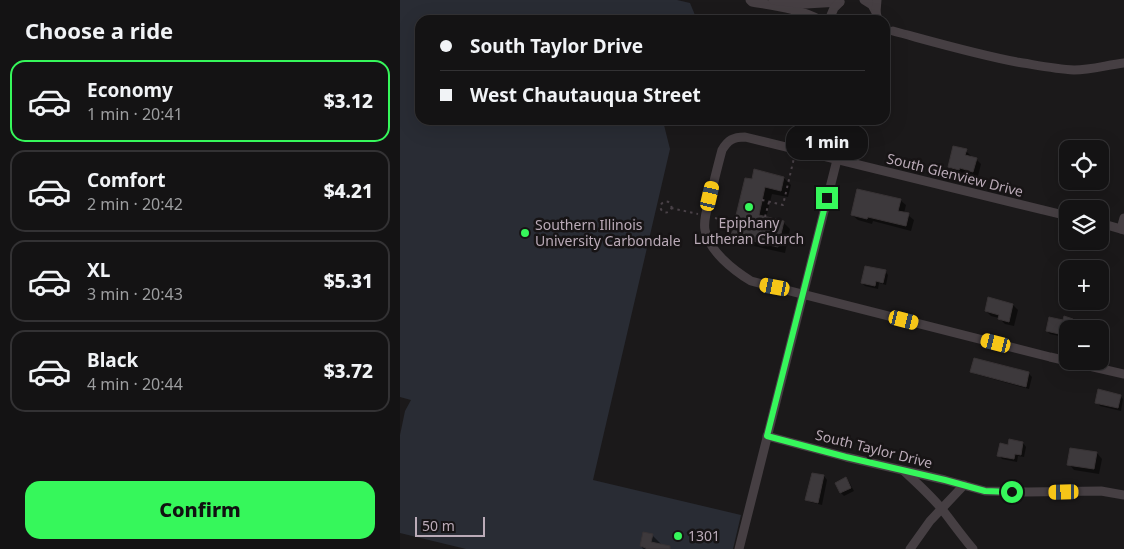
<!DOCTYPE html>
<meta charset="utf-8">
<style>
body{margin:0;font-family:"Noto Sans",sans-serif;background:#1d1c1d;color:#f1f3f6;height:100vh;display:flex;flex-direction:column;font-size:19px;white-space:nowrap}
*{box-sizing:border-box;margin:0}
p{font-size:16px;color:#9d9ea0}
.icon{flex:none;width:28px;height:28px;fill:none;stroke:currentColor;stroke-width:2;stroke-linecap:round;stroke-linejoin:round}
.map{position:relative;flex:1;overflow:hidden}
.drawer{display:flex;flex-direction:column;background:#141314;width:400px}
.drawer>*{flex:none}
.top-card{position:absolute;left:15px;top:15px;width:475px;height:110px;border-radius:15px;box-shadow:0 5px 20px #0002,0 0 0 1px #333234;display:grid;align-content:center;height:110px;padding:0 25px;background:#141314}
.controls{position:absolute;left:659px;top:140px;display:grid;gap:10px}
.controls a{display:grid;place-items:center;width:50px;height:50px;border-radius:10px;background:#141314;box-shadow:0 5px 20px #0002,0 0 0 1px #333234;font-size:25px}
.scale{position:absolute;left:15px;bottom:12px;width:70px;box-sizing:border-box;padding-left:5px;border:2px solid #bbabb8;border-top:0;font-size:14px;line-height:18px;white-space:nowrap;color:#bbabb8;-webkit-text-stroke:4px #171415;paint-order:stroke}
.end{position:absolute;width:22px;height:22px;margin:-11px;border:6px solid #36f75b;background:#111;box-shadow:0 0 0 2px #111}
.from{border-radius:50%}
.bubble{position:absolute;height:35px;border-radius:15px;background:#141314;box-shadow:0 5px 20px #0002,0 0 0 1px #333234;font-size:16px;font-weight:800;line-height:35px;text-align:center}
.car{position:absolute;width:15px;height:30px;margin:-15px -8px;border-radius:6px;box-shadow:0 0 4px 1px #0007;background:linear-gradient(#f5c518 24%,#345 0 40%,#f5c518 0 76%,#345 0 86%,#f5c518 0)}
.top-card b{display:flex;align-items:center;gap:18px;height:48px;font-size:19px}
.top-card b+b{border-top:1px solid #333234}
.top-card i{width:12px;height:12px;background:#f1f3f6}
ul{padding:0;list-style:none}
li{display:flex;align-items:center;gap:15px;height:82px;margin:0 10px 8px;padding:0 15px;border:2px solid #333234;border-radius:15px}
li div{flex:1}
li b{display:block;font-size:19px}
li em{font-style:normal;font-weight:800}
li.current{border-color:#36f75b}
li>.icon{width:45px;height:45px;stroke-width:1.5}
h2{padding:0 25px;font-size:22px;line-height:60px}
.action{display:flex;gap:10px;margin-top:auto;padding:10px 25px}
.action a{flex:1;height:58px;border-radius:15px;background:#36f75b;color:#111;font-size:20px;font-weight:800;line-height:58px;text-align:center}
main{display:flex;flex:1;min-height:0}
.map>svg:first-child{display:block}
.green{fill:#292c34}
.shadow{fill:#0007}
.building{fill:#3d393c;stroke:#383335}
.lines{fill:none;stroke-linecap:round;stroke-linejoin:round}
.path{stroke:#4a4248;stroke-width:2;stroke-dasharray:2.5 4;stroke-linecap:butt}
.minor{stroke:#463f43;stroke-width:9}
.route{stroke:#36f75b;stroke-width:6}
.poi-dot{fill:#36f75b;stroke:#171415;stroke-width:2}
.labels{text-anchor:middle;stroke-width:5;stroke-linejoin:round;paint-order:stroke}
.street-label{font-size:14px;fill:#bbabb8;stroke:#171415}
.poi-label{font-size:14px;fill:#bbabb8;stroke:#171415;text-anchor:start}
</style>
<main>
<section class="drawer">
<h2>Choose a ride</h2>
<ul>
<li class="current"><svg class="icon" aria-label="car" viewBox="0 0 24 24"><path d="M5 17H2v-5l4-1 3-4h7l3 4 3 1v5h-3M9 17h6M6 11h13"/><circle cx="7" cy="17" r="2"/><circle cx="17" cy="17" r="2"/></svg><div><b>Economy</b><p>1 min · 20:41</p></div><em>$3.12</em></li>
<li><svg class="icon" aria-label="car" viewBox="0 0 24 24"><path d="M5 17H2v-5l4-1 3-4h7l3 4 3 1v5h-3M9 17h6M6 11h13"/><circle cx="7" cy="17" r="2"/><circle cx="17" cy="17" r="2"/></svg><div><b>Comfort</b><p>2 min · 20:42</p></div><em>$4.21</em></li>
<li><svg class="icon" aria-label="car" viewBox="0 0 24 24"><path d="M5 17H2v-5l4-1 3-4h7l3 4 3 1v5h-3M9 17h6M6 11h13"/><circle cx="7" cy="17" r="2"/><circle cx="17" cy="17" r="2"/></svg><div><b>XL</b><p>3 min · 20:43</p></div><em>$5.31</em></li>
<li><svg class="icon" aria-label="car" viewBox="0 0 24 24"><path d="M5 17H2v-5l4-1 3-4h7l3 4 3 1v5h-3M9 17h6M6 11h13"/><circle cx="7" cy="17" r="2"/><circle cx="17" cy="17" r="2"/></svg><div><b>Black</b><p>4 min · 20:44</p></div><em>$3.72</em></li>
</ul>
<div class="action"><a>Confirm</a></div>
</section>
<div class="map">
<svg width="724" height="549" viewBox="0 0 724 549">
<rect width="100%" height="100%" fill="#1b191a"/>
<!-- green -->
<polygon class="green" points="0,0 277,0 290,3 297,20 20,20 20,120 264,120 263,121 270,149 193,480 341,515 333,549 66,549 0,533 0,435 5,411 11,400 0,397"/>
<!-- shadow -->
<g class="shadow">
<polygon points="566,151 571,156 571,158 576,159 581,164 578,176 565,173 564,174 555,172 549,167"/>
<polygon points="384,178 391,185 388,197 372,194 366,218 383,222 390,229 385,253 340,243 333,236 353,181"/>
<polygon points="500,200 506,205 504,213 508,215 514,220 511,231 473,221 472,224 458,220 452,215"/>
<polygon points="485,271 488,275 486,285 479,283 478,289 465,286 462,283"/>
<polygon points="613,305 618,310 614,326 605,324 599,318 591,316 586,311"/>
<polygon points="673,320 676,323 674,329 668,329 668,338 650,334 647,331 664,322"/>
<polygon points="571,371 629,374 632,377 629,389 575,374"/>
<polygon points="720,396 723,399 721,411 700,406 697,402"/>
<polygon points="610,441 623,443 626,447 624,457 618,456 617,462 602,459 599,455 609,446"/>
<polygon points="697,453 702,459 699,474 674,470 669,464"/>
<polygon points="413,474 424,476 427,480 422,505 410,502 407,499"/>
<polygon points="446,478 449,482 454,491 444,496 441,493 437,483"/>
<polygon points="252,535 263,546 263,549 243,549 241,546"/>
</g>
<!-- building -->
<g class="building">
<polygon points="553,146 567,149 565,155 577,158 573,172 560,168 559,170 548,167"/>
<polygon points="354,169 384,177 381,191 365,187 359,215 384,221 378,247 331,236 345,178 352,179"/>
<polygon points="457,189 501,199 498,211 509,213 506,226 468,217 467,219 451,215"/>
<polygon points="465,266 486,270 483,283 476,281 475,286 461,283"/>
<polygon points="588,297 613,304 609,322 598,319 599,315 585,311"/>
<polygon points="664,316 673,319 671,329 668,329 668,336 646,331 649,317 663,320"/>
<polygon points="574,358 629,372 626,387 570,372"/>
<polygon points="698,389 721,395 718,408 695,403"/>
<polygon points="609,439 623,442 621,455 615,454 614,459 597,456 600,443 608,445"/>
<polygon points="670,448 697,452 694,469 667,465"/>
<polygon points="412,473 424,475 418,503 405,500"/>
<polygon points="446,477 451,488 440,493 435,483"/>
<polygon points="243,532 253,534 251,542 270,546 270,549 246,549 246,548 240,546"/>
</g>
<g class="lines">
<!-- path -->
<g class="path">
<polyline points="451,127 458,122 458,120"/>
<polyline points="362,200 383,205 394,158"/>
<circle cx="266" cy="207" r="5.5"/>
<polyline points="271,208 298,214"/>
<polyline points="365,217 369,202"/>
<polyline points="315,218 334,223"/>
</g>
<!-- minor -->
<g class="minor">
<path d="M350,0L352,2C375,6 400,9 420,20"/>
<polyline points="373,0 406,4 440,2"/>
<polyline points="464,0 472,5 476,12"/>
<polyline points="477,0 476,12 478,20"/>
<polyline points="429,20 434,8 440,2"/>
<path d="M493,31C534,42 575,54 617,62C636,65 655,69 674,70C691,70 707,65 724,63"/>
<path d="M668,216L345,137C333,137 328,140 322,150C318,165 314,180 311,195C308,206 303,219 305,230C309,251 333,270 351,281L650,357L724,374"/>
<polyline points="700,223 724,230"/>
<polyline points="721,229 724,218"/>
<polyline points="367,436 446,457 545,480 585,491 627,492 701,491 724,495"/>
<path d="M505,472C518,484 530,495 541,508C552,522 562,536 573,549"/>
<polyline points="339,549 444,132 443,126 444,120"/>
<polyline points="510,549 530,521 564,485"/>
</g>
</g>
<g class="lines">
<!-- route -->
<polyline class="route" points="427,198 367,436 446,457 545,480 585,491 612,492"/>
</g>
<!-- markers -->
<g class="poi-dot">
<circle cx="349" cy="207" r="5"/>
<circle cx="125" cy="233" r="5"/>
<circle cx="278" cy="536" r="5"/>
</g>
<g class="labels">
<!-- street labels -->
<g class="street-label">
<text transform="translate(555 175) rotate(14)" y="5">South Glenview Drive</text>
<text transform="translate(474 449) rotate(14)" y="5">South Taylor Drive</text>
</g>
<!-- poi labels -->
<g class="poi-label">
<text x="349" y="228" text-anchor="middle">Epiphany<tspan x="349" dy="16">Lutheran Church</tspan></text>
<text x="135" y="230">Southern Illinois<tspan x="135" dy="16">University Carbondale</tspan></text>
<text x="288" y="541">1301</text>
</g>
</g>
</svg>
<div class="controls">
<a><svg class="icon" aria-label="locate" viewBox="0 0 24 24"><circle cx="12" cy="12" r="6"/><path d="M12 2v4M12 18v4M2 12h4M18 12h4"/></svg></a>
<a><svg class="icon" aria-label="layers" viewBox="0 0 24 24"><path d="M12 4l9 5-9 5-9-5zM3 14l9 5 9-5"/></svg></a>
<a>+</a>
<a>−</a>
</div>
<div class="scale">50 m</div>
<i class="end from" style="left:612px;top:492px"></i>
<i class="end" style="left:427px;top:198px"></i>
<div class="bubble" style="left:386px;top:125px;width:82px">1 min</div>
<i class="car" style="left:310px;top:196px;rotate:13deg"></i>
<i class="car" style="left:375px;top:287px;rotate:281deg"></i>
<i class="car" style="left:504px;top:320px;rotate:104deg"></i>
<i class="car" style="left:596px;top:343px;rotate:284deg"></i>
<i class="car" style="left:664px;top:492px;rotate:269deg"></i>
<div class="top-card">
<b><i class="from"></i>South Taylor Drive</b>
<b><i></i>West Chautauqua Street</b>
</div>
</div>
</main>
